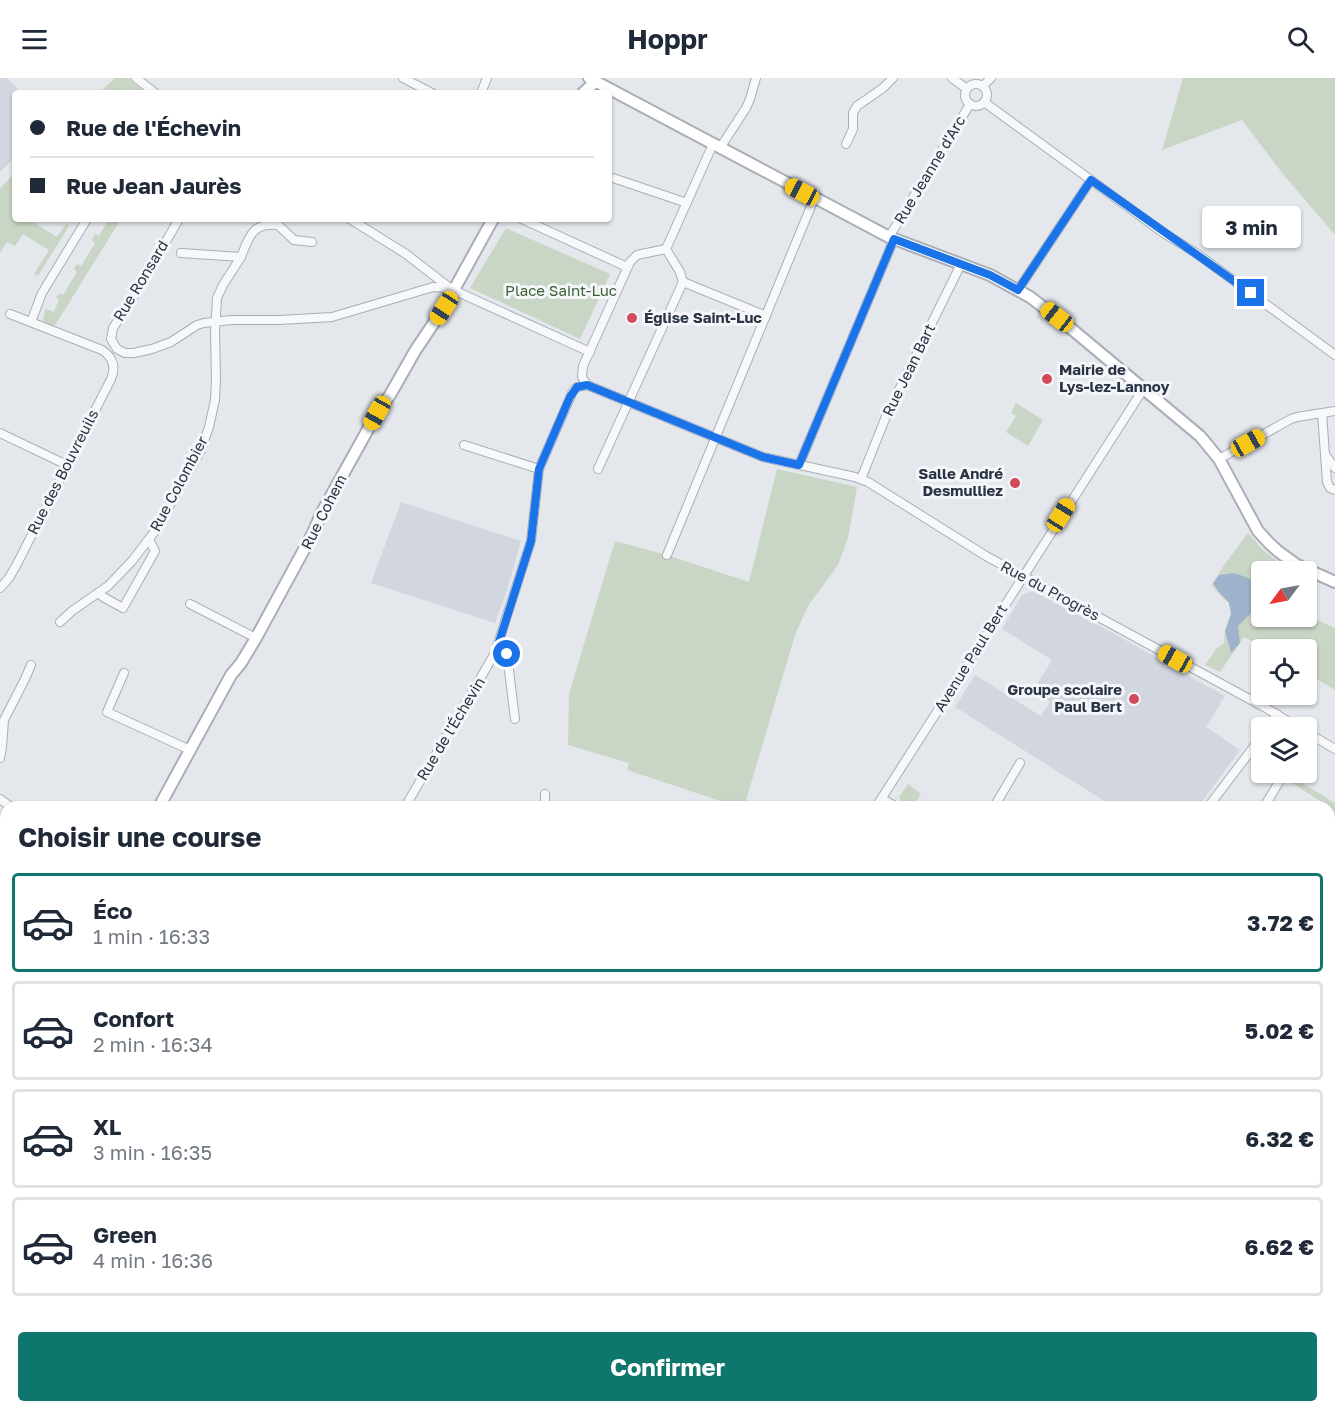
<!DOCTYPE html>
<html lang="fr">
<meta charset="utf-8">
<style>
body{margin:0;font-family:"Golos Text",sans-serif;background:#f6f6f7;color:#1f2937;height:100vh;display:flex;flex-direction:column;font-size:22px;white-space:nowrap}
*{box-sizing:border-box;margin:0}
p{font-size:20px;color:#747a83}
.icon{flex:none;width:33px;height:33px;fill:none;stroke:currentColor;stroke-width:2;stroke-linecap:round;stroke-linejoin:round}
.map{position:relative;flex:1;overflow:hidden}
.side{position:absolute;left:0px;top:723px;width:1335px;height:612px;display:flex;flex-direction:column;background:#fff;border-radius:18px 18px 0 0;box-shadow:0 2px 4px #0004}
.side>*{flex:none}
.guide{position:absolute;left:12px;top:12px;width:600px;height:132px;border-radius:6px;box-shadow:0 2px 4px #0004;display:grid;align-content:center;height:132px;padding:0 18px;background:#fff}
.needle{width:39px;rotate:238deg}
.controls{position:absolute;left:1251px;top:483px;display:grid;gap:12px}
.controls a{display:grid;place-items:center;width:66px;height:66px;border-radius:6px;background:#fff;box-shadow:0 2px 4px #0004;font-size:30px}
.end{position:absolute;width:27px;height:27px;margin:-14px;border:8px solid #1a73e8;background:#fff;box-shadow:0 0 0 3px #fff}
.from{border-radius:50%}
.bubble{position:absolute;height:42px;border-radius:6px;background:#fff;box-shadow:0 2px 4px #0004;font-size:20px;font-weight:700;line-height:42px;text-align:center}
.car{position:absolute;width:18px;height:36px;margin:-18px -9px;border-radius:8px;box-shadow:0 0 4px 2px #0007;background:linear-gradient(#f5c518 24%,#345 0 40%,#f5c518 0 76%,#345 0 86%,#f5c518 0)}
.guide b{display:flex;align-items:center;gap:21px;height:57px;font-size:22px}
.guide b+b{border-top:2px solid #e0e1e3}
.guide i{width:15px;height:15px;background:#1f2937}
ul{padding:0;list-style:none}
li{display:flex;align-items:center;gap:18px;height:99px;margin:0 12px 9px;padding:0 6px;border:3px solid #e0e1e3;border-radius:6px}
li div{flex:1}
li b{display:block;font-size:22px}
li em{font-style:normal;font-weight:700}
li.selected{border-color:#0f766e}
li>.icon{width:54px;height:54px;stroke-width:1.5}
h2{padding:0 18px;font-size:27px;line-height:72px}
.cta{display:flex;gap:12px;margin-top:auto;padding:12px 18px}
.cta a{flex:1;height:69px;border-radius:6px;background:#0f766e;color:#fff;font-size:24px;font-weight:700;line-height:69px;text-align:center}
header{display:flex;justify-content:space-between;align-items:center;height:78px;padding:0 18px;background:#fff;font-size:27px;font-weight:700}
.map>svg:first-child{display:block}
.built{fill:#d2d6de}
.green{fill:#c9d6c5}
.water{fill:#9fb4cc}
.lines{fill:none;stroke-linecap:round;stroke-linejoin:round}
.street-casing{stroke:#a9aeb7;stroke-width:10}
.secondary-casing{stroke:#a9aeb7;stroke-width:14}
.street{stroke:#f7f8fa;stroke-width:8}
.secondary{stroke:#fff;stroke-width:10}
.route{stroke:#1a73e8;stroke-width:8}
.poi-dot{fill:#d1495b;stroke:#f4f6f9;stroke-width:2}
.labels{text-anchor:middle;stroke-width:6;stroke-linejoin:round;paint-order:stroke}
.street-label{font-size:15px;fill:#2b3445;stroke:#f4f6f9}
.park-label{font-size:15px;fill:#3f6138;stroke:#f4f6f9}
.poi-label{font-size:15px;font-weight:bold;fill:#2b3445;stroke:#f4f6f9;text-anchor:start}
</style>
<header><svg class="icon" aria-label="menu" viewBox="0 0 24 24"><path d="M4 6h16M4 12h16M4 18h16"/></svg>Hoppr<svg class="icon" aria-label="search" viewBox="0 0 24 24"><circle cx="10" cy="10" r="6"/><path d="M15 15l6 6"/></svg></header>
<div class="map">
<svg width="1335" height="1335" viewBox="0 0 1335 1335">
<rect width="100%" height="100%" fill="#e4e7ec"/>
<!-- built -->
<g class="built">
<polygon points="0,0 7,0 21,15 15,15 15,79 0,94"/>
<polygon points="401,424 521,463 507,512 495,545 371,505"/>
<polygon points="1033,513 1109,553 1225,618 1206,649 1240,672 1198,729 1114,729 955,629 975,597 1041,638 1050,624 1033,613 1052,582 1002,551 1022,517"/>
</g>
<!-- green -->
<g class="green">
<polygon points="115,0 130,0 134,6 147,15 134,15 127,11 125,15 99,15"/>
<polygon points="1183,0 1335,0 1335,157 1283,96 1242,42 1162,72"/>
<polygon points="15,94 15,141 31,141 30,142 57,159 66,146 69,148 38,198 34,196 49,172 23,156 15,168 7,164 0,175 0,111"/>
<polygon points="109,141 121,141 54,249 43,243 45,231 54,234 59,222 56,220 59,215 63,217 77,194 74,191 77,186 81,188 95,165 92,162 95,156 99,158"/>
<polygon points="506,150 610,196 580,261 470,210"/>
<polygon points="1016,325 1043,342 1028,368 1006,354 1016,338 1011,335"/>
<polygon points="777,391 857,409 848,460 838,487 808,528 795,557 744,729 739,729 627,692 629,685 568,667 569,616 615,463 667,477 749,504"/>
<polygon points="1248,455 1263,472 1286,490 1284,493 1262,494 1262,538 1306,538 1307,537 1335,550 1335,612 1307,595 1306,572 1266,571 1244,559 1220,594 1205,587 1216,571 1224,565 1225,553 1231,536 1229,525 1217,514 1212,507 1224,487"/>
<polygon points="1294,694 1301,695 1297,702 1335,725 1335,735 1334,732 1289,703"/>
<polygon points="908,706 921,716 912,729 901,723 899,719"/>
<polygon points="1335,740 1335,801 1329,798 1329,750"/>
<polygon points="0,1293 6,1296 6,1329 25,1329 22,1335 0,1335"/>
<polygon points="640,1329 727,1329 732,1335 629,1335"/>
</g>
<!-- water -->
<path class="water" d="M1234,495C1254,501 1256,504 1259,524L1250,536L1238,548L1240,565L1231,575L1225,553L1231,536L1229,525L1218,513L1213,505L1219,497Z"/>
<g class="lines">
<defs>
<g id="street">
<polyline points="136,0 155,15"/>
<polyline points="403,0 432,15"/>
<polyline points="952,0 967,11"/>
<circle cx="976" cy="17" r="11"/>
<polyline points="983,8 991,0"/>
<polyline points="481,15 487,0"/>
<polyline points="984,24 1128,129 1162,154 1196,175 1335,277"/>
<polyline points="846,66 853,51 853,35 857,28 883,10 893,0"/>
<polyline points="720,70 746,30 750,21 756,0"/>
<polyline points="613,100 687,125"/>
<polyline points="179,141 136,215 113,250 111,261 117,271 125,275 134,275 152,271 171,264 197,247 204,245 231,242 279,242 332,239 433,209 445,210 460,215 590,274"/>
<polyline points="350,141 406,176 450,210"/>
<polyline points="522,141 627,189"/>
<polyline points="278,147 294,162 312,164"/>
<polyline points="889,159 970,26"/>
<polyline points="666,171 713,66"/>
<polyline points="666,171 680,194 683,204"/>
<path d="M181,175L241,179C249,159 252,144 278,147L271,141"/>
<polyline points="683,204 766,238"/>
<polyline points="1018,212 1091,102"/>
<polyline points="31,244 42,215 87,141"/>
<polyline points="587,307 763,379 855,399 868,404 986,478 1266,630 1299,650"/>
<polyline points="587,307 582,299 583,288 630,184 637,177 666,171"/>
<polyline points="1322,335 1327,404 1330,410 1335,412"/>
<polyline points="0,355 67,387"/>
<polyline points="464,367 539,391"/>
<polyline points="1326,378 1335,390"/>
<polyline points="1219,381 1291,341 1297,339 1335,333"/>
<polyline points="799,387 894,161"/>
<polyline points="598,391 683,204"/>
<polyline points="861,401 887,336 961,186"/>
<polyline points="667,477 814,121"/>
<path d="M0,510L9,500L17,486L111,301C116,289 113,279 102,272L10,236"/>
<polyline points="98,515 103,519 123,530 155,473 149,461"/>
<polyline points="190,526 256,560"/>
<polyline points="60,544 72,533 108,508 132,483 155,453 201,372 209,349 215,322 216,302 215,254 217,220 223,207 241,179"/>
<polyline points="499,564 504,569 507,576 515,641"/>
<polyline points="124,595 107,634 190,672"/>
<polyline points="1268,650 1277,636"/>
<polyline points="1306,654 1335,671"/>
<polyline points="0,680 2,669 4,642 25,601 31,587"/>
<polyline points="545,716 545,729"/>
<polyline points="0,721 11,729"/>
<polyline points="882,721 897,729"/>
<polyline points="405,729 495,575 531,463 539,391 573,313 577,309 587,307"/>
<polyline points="876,729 1144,310"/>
<polyline points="994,729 1020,685"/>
<polyline points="1208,729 1262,658"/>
<polyline points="1264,729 1285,694"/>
<polyline points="1329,855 1335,858"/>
<polyline points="0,1037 6,1035"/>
<polyline points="0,1076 6,1085"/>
<polyline points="0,1143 6,1139"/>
<polyline points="0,1225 6,1228"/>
<polyline points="67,1329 78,1335"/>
<polyline points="242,1329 246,1335"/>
<polyline points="455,1329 458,1335"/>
<polyline points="741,1329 746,1335"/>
<polyline points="1215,1329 1252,1335"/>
<polyline points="127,1335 141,1329"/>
<polyline points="423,1335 424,1329"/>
<polyline points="534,1335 542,1329"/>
<polyline points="1034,1335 1038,1329"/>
<polyline points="1152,1335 1155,1329"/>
</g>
<g id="secondary">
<polyline points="589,0 889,159 990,197 1030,219 1068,248 1200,358 1219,381 1258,453 1270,466 1279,474 1297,487 1335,504"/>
<polyline points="583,15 595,4"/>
<polyline points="159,729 231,597 241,585 256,560 313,455 321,436 377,335 390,317 415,273 445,228 493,141"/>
<polyline points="0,903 6,898"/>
<polyline points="1329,1208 1335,1198"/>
<polyline points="1284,1335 1286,1329"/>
</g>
</defs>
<!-- street casing -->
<use href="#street" class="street-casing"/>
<!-- secondary casing -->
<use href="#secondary" class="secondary-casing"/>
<!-- street -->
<use href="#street" class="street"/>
<!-- secondary -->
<use href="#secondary" class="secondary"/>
</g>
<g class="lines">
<!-- route -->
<path class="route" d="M507,576L504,568L499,564L531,463L539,391L570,319L577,309L587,307L763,379L799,387L894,161L990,197L1018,212L1091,102C1144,140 1198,177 1251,215"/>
</g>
<!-- markers -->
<g class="poi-dot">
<circle cx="632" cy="240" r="6"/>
<circle cx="1047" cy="301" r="6"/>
<circle cx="1015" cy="405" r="6"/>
<circle cx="1134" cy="621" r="6"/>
</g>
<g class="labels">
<!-- street labels -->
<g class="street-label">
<text transform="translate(930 92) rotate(-59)" y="5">Rue Jeanne d'Arc</text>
<text transform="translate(141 203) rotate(-59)" y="5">Rue Ronsard</text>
<text transform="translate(909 292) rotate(-64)" y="5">Rue Jean Bart</text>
<text transform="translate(63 394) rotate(-63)" y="5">Rue des Bouvreuils</text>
<text transform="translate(179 406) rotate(-62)" y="5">Rue Colombier</text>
<text transform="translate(324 434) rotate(-63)" y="5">Rue Cohem</text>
<text transform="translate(1050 513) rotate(28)" y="5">Rue du Progrès</text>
<text transform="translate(971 580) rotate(-58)" y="5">Avenue Paul Bert</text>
<text transform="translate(451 651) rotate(-59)" y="5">Rue de l'Échevin</text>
</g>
<!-- park labels -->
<g class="park-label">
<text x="561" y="218">Place Saint-Luc</text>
</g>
<!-- poi labels -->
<g class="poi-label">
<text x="644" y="245">Église Saint-Luc</text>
<text x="1059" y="297">Mairie de<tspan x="1059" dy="17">Lys-lez-Lannoy</tspan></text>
<text x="1003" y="401" text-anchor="end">Salle André<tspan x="1003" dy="17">Desmulliez</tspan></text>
<text x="1122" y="617" text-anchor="end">Groupe scolaire<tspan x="1122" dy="17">Paul Bert</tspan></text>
</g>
</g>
</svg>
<div class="controls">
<a><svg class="needle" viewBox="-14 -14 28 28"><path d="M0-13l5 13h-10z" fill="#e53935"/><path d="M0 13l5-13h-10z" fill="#747a83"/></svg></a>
<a><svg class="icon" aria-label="locate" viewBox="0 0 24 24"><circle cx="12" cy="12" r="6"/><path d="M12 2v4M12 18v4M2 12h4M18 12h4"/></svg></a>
<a><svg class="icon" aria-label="layers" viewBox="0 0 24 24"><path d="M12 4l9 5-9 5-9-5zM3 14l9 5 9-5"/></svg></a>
</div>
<i class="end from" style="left:507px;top:576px"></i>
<i class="end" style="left:1251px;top:215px"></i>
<div class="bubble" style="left:1202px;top:128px;width:99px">3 min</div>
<i class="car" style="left:802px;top:114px;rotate:298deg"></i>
<i class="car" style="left:444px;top:230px;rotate:213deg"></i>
<i class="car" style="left:1057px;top:239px;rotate:308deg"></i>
<i class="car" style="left:377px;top:335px;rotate:209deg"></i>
<i class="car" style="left:1248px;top:365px;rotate:61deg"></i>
<i class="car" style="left:1061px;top:437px;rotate:32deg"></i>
<i class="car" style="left:1175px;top:581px;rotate:299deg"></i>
<div class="guide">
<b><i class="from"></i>Rue de l'Échevin</b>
<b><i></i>Rue Jean Jaurès</b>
</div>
<section class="side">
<h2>Choisir une course</h2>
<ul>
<li class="selected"><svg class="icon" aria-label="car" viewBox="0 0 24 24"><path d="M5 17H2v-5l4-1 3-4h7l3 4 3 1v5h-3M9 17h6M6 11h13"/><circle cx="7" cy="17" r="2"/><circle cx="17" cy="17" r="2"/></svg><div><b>Éco</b><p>1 min · 16:33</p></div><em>3.72 €</em></li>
<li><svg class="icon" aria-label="car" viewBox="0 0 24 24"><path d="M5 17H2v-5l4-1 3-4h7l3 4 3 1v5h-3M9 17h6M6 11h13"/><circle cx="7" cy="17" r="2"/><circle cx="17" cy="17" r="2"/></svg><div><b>Confort</b><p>2 min · 16:34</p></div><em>5.02 €</em></li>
<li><svg class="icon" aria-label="car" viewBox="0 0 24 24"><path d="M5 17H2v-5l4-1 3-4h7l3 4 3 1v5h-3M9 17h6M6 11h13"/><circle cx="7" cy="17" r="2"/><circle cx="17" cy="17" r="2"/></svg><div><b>XL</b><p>3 min · 16:35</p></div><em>6.32 €</em></li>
<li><svg class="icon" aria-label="car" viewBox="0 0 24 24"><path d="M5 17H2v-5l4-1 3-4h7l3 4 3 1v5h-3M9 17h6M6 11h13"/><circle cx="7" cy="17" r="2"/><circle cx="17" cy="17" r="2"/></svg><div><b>Green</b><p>4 min · 16:36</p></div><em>6.62 €</em></li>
</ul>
<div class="cta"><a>Confirmer</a></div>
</section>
</div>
